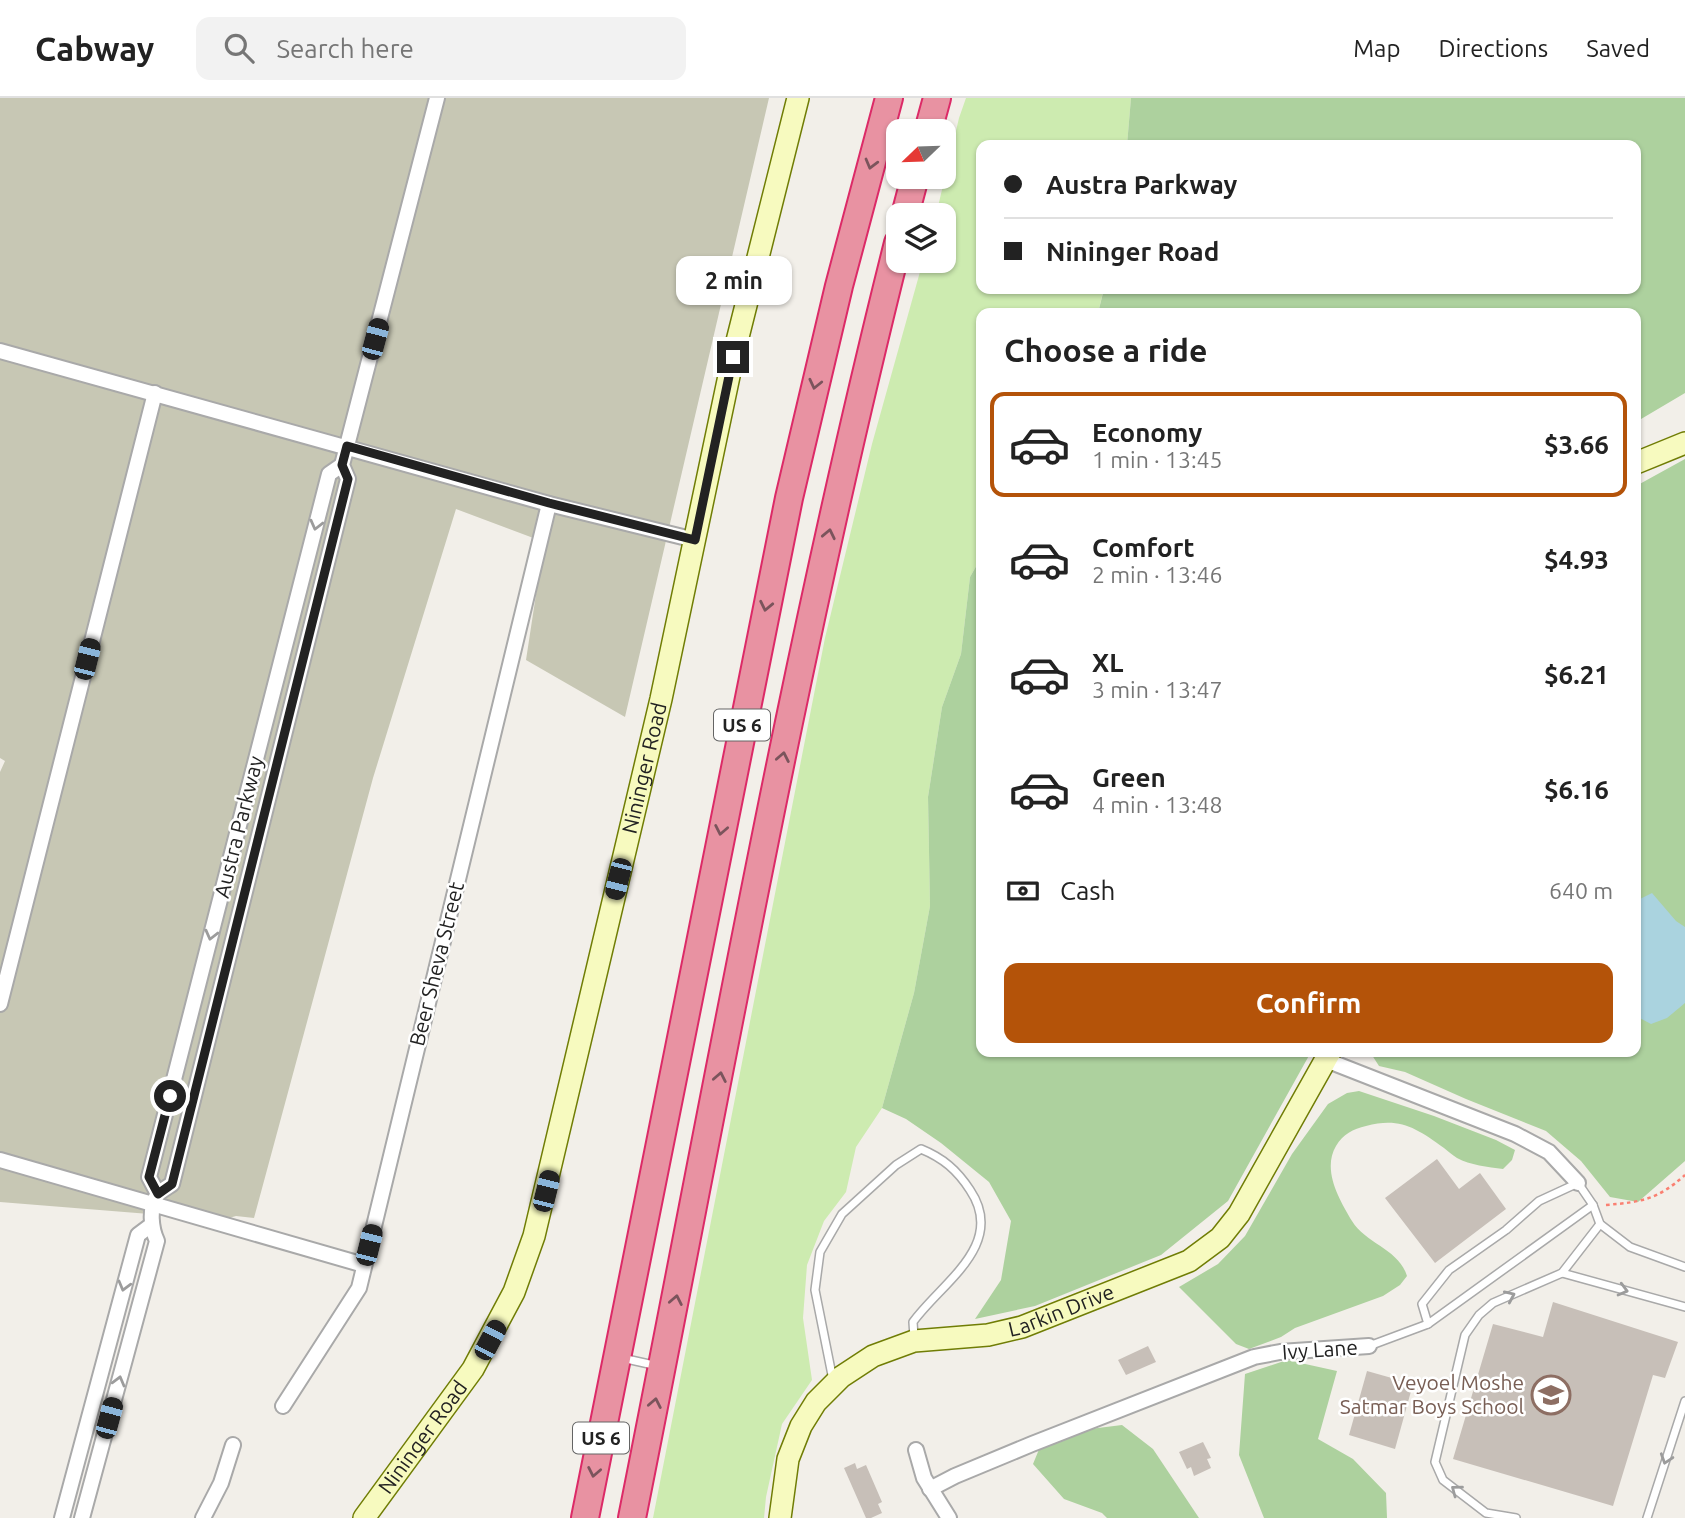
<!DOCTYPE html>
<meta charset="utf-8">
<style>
body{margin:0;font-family:Ubuntu,sans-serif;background:#f2f2f2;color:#222;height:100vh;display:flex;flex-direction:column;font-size:26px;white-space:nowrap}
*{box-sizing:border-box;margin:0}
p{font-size:23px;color:#767676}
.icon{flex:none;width:38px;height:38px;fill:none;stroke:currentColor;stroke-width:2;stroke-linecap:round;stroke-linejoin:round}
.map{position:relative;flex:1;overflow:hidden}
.details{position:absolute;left:976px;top:210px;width:665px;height:749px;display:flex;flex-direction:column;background:#fff;border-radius:14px;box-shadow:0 2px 5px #0004}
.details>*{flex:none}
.hud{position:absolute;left:976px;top:42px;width:665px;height:154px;border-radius:14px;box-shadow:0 2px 5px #0004;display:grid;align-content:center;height:154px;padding:0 28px;background:#fff}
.needle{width:46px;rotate:247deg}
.buttons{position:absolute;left:886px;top:21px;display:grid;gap:14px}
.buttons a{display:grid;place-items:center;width:70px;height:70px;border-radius:14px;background:#fff;box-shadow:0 2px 5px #0004;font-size:35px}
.end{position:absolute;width:32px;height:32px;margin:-16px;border:9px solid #222;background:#fff;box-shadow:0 0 0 4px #fff}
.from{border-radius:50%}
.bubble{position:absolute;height:49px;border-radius:14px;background:#fff;box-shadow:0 2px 5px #0004;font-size:23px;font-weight:600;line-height:49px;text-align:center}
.car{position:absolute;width:21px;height:42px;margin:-21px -10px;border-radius:9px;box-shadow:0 0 5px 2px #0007;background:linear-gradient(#222 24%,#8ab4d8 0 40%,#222 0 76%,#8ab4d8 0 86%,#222 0)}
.hud b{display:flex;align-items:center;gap:24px;height:66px;font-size:26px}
.hud b+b{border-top:2px solid #e0e0e0}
.hud i{width:18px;height:18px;background:#222}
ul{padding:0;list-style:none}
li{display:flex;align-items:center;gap:21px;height:105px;margin:0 14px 10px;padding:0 14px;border:4px solid transparent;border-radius:14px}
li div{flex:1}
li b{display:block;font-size:26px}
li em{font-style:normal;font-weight:600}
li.on{border-color:#b45309}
li>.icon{width:63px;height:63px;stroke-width:1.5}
h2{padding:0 28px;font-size:32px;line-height:84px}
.pay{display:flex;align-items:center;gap:18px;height:77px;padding:0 28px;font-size:26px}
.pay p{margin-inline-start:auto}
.cta{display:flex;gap:14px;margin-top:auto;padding:14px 28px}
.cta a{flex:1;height:80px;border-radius:14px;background:#b45309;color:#fff;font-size:28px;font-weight:600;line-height:80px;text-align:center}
header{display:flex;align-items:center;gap:42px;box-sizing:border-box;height:98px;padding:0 35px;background:#fff;border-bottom:2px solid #e0e0e0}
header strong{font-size:33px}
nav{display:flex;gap:38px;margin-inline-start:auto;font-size:24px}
.search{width:490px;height:63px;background:#f2f2f2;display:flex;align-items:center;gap:18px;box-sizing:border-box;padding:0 24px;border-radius:14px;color:#767676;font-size:26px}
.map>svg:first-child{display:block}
.construction{fill:#c7c7b4}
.grass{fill:#cdebb0}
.forest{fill:#add19e}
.water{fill:#aad3df}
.building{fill:#c7bfb8}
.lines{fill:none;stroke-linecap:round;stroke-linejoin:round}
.lane-casing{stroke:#a9a9a9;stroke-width:10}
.street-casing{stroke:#a9a9a9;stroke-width:18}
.secondary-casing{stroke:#707d05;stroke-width:24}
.highway-casing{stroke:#dc2a67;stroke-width:30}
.path{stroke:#fa8072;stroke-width:2.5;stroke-dasharray:3.5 3.5;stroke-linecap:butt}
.lane{stroke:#fff;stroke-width:7}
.street{stroke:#fff;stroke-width:14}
.secondary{stroke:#f7fabf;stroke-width:21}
.highway{stroke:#e892a2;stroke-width:26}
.oneway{stroke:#7b545c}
.oneway2{stroke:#9c9c9c}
.route{stroke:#222;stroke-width:9}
.labels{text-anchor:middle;stroke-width:5;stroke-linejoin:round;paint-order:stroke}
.shield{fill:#fff;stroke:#646464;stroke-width:2}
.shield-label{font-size:19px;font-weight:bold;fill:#222}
.street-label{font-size:21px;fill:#222;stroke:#fff}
.education-label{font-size:21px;fill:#785e54;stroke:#fff;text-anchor:end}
</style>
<header>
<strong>Cabway</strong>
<div class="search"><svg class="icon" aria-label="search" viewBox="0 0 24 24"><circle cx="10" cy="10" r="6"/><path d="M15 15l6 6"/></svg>Search here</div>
<nav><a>Map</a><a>Directions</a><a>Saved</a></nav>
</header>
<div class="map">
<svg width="1685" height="1420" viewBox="0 0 1685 1420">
<rect width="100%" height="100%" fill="#f2efe9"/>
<!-- construction -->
<polygon class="construction" points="0,0 769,0 625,619 526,562 544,444 456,411 373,680 254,1120 236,1118 215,1124 199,1120 0,1104 0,674 5,663 0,660"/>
<!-- grass -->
<polygon class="grass" points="966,0 1131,0 1127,47 982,47 982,191 1104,191 1103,194 1098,215 982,215 982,458 970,479 961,556 942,609 928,699 930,808 914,895 882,1010 856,1049 846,1094 824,1123 807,1167 803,1220 812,1282 782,1326 766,1399 764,1420 653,1420 825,540 872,346 923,163 943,163 943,117 936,117 959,20"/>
<!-- forest -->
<g class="forest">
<polygon points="1131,0 1685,0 1685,295 1636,324 1636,215 1098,215 1104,191 1636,191 1636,47 1127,47"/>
<polygon points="1685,361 1685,1063 1638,1104 1610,1099 1581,1063 1546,1033 1466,1001 1405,974 1379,968 1370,954 1636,954 1636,388"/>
<polygon points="982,458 982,954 1311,954 1228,1103 1161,1157 1035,1208 975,1221 1001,1182 1011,1123 989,1084 941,1045 906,1021 882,1010 914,895 930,808 928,699 942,609 961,556 970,479"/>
<path d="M1359,993L1434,1018L1496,1042L1515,1052L1512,1062L1503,1071C1488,1069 1470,1067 1457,1060C1452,1057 1448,1053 1444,1050C1416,1030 1400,1019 1366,1028C1353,1031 1343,1036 1336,1048C1322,1072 1339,1101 1352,1123C1366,1146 1399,1151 1407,1178L1400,1187L1383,1198L1295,1230L1281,1239L1249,1251L1236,1246L1179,1189L1218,1166L1245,1138L1292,1056L1328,1006L1347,995Z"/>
<polygon points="1287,1262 1337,1273 1318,1341 1353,1361 1386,1395 1387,1420 1264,1420 1239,1357 1245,1276"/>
<polygon points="1122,1327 1153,1351 1199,1420 1107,1420 1102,1415 1064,1401 1033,1366 1040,1349 1090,1331"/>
</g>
<!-- water -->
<polygon class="water" points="1652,795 1676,823 1685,829 1685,905 1667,920 1651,926 1636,918 1636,803"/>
<!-- building -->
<g class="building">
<polygon points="1437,1061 1459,1091 1480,1075 1506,1111 1435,1165 1385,1100"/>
<polygon points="1553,1204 1678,1244 1665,1280 1653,1277 1613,1408 1453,1361 1493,1226 1543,1239"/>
<polygon points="1148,1248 1156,1264 1126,1277 1118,1262"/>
<polygon points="1367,1273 1413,1286 1395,1351 1349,1337"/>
<polygon points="1203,1344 1211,1360 1207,1361 1211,1370 1194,1378 1191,1369 1187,1371 1179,1354"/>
<polygon points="855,1365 857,1371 866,1367 882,1404 878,1406 882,1415 871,1420 866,1420 844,1370"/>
</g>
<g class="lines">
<defs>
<g id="lane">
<polyline points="1562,1175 1685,1209"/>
<polyline points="1428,1226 1422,1206 1449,1172 1506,1132 1539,1103 1578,1085 1593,1107 1600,1126 1630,1149 1685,1169"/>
<polyline points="1369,1248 1428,1226 1593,1107"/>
<polyline points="622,1260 658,1268"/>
<path d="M833,1282L815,1192L820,1154L842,1116L896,1067L921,1051C943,1060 957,1072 970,1092C1007,1147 941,1185 913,1224L914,1239"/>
<polyline points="1516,1420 1486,1415 1443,1382 1435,1364 1465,1237 1479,1217 1493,1205 1562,1175 1600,1126"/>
<polyline points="1647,1420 1685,1303"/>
</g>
<g id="street">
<polyline points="0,253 549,406 695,442"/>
<polyline points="0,906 155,295"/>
<polyline points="1326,962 1515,1036 1549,1054 1578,1085"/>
<polyline points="0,1062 364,1167"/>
<polyline points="158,1096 149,1079 329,376 342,367"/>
<polyline points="283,1308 359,1190 549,406"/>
<polyline points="916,1352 924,1380 949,1420"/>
<polyline points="930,1391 955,1378 1032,1346 1254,1259 1280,1254 1369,1248"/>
<polyline points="62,1420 138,1137 150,1128"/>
<path d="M82,1420L157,1143C151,1130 149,1111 157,1097C160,1093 168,1089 172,1086L348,381L342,367L437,0"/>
<polyline points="203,1420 221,1385 233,1347"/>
</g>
<g id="secondary">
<polyline points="1636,365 1685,345"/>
<path id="s1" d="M364,1420L473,1271L514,1194L534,1138L661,601L733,259L798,0"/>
<path id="s2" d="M780,1420L788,1361L801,1328L816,1304L841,1279L873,1258L914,1243L988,1237L1022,1229L1189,1163L1220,1140L1239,1116L1330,954"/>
</g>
<g id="highway">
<polyline points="928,33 937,0"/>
<polyline points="905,117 915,79"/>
<polyline points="585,1420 789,400 839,188 889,0"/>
<path d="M632,1420C717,994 792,566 898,145"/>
</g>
</defs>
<!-- lane casing -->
<use href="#lane" class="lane-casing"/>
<!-- street casing -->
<use href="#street" class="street-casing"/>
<!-- secondary casing -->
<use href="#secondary" class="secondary-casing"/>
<!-- highway casing -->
<use href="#highway" class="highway-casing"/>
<!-- path -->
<path class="path" d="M1606,1107C1641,1104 1657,1102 1685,1077"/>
<!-- lane -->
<use href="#lane" class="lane"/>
<!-- street -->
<use href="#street" class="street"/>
<!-- secondary -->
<use href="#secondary" class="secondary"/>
<!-- highway -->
<use href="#highway" class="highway"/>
</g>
<!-- one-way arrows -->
<defs><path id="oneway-chevron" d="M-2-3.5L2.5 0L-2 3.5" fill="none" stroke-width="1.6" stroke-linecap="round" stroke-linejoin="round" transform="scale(1.75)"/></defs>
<g class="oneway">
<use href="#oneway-chevron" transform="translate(871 66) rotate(105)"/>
<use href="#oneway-chevron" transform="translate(815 286) rotate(103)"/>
<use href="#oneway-chevron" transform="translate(829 436) rotate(-78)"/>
<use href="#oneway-chevron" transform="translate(766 508) rotate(102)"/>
<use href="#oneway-chevron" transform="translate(783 659) rotate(-79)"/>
<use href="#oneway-chevron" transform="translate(721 732) rotate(101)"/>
<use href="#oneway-chevron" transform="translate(720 979) rotate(-79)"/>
<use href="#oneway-chevron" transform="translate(676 1202) rotate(-79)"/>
<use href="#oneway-chevron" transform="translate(655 1305) rotate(-79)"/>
<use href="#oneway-chevron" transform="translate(594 1374) rotate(101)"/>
</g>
<g class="oneway2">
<use href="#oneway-chevron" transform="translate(316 427) rotate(104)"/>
<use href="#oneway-chevron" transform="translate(211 837) rotate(104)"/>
<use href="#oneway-chevron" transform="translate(124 1188) rotate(105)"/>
<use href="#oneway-chevron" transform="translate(1623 1192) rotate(15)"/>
<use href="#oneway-chevron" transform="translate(1510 1198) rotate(-24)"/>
<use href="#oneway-chevron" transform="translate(119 1283) rotate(-75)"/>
<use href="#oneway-chevron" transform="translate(1666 1361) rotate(108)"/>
<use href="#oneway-chevron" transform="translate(1456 1392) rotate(-143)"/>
</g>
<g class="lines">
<!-- route -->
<polyline class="route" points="170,998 149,1079 158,1096 172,1086 348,381 342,367 347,348 549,405 695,442 733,259"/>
</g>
<!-- icons -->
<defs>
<symbol id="school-ring" viewBox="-11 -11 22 22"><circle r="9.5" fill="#fff" stroke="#8d6e63" stroke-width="1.5"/><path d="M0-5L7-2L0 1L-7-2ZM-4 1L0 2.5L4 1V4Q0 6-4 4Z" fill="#8d6e63"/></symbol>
</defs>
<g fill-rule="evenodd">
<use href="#school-ring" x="1529" y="1275" width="44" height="44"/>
</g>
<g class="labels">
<!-- shield labels -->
<g class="shield">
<rect x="714" y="611.5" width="56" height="31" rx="5"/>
<rect x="573" y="1324.5" width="56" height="31" rx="5"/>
</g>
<g class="shield-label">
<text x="742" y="634">US 6</text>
<text x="601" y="1347">US 6</text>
</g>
<!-- street labels -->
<g class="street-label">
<text dy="7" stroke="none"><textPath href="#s1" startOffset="812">Nininger Road</textPath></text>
<text transform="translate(239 729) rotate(-76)" y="7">Austra Parkway</text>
<text transform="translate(437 866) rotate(-76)" y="7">Beer Sheva Street</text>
<text dy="7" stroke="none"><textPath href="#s2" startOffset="392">Larkin Drive</textPath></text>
<text transform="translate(1320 1252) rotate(-4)" y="7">Ivy Lane</text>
<text dy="7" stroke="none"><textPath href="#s1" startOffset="100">Nininger Road</textPath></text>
</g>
<!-- education labels -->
<g class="education-label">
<text x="1524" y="1292">Veyoel Moshe<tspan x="1524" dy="24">Satmar Boys School</tspan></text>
</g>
</g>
</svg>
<div class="buttons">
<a><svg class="needle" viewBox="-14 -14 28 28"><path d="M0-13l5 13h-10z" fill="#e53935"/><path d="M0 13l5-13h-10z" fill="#767676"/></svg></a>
<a><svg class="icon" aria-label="layers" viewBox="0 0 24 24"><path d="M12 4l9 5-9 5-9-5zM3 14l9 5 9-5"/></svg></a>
</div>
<i class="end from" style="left:170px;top:998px"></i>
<i class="end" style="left:733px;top:259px"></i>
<div class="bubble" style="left:676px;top:158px;width:116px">2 min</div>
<i class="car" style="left:375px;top:241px;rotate:15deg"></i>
<i class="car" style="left:87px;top:561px;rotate:14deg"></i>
<i class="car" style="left:618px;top:781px;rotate:194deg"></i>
<i class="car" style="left:546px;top:1093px;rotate:14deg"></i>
<i class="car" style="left:369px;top:1147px;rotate:14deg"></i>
<i class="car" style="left:490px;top:1242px;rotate:28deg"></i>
<i class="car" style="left:109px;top:1320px;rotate:15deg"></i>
<div class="hud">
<b><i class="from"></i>Austra Parkway</b>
<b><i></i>Nininger Road</b>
</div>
<section class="details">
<h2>Choose a ride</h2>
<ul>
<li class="on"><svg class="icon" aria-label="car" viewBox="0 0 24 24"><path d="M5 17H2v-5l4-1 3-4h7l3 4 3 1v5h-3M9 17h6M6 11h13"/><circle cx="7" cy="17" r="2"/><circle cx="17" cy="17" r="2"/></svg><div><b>Economy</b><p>1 min · 13:45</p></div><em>$3.66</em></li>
<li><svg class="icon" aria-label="car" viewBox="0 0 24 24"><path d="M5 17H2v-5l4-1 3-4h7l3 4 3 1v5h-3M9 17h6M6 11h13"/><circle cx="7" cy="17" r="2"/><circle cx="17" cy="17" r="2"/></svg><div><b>Comfort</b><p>2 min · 13:46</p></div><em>$4.93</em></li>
<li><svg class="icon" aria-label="car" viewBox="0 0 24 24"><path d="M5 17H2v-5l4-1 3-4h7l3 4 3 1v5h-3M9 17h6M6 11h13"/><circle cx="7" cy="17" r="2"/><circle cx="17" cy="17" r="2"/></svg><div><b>XL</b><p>3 min · 13:47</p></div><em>$6.21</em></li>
<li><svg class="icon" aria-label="car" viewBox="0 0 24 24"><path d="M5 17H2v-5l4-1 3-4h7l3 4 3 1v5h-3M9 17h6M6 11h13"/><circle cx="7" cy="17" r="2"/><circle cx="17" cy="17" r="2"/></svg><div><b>Green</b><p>4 min · 13:48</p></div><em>$6.16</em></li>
</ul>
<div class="pay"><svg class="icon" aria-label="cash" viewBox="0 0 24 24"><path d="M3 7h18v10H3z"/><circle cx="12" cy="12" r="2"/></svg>Cash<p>640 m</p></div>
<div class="cta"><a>Confirm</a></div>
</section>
</div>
